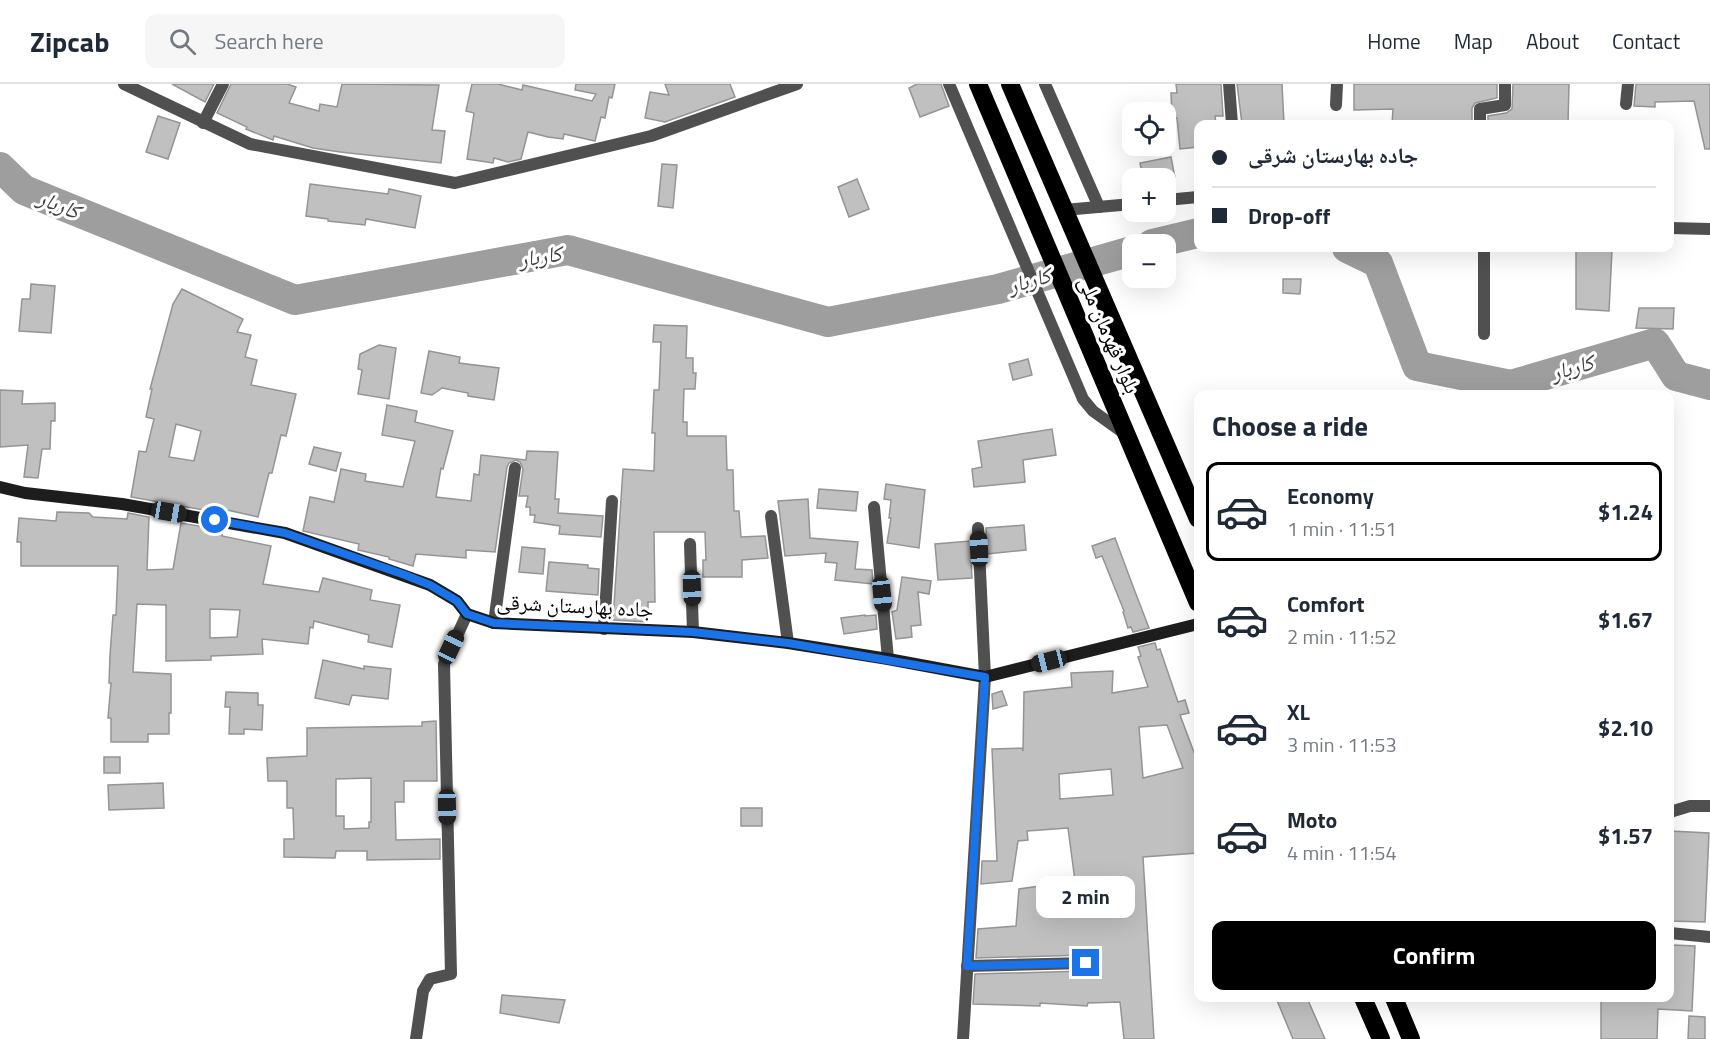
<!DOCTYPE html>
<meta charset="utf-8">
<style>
body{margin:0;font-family:"Titillium Web","Noto Naskh Arabic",sans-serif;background:#f6f6f7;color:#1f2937;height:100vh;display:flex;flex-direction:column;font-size:22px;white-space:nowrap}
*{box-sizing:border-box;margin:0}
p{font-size:20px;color:#747a83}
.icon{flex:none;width:33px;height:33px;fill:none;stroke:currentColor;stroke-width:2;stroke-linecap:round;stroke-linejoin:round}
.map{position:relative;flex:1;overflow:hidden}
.panel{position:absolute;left:1194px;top:306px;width:480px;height:612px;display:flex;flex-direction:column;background:#fff;border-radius:12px;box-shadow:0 6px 24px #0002}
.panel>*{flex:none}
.top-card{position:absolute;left:1194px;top:36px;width:480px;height:132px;border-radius:12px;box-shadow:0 6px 24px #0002;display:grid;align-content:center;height:132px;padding:0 18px;background:#fff}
.tools{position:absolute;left:1122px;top:18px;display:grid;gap:12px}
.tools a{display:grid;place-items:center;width:54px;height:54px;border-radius:12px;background:#fff;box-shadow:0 6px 24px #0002;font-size:30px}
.end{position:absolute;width:27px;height:27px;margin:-14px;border:8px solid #1a73e8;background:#fff;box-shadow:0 0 0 3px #fff}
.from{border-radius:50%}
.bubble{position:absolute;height:42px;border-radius:12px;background:#fff;box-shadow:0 6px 24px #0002;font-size:20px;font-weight:700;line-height:42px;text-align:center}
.car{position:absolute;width:18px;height:36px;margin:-18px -9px;border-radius:8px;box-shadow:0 0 4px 2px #0007;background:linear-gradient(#222 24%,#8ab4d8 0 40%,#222 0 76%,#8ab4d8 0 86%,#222 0)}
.top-card b{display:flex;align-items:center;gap:21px;height:57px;font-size:22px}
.top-card b+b{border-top:2px solid #e0e1e3}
.top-card i{width:15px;height:15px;background:#1f2937}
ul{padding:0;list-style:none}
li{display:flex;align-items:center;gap:18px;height:99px;margin:0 12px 9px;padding:0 6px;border:3px solid transparent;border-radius:12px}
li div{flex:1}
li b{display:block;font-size:22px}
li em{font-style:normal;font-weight:700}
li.current{border-color:#000}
li>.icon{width:54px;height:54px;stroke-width:1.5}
h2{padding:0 18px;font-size:27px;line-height:72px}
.primary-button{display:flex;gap:12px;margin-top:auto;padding:12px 18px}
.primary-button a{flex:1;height:69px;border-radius:12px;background:#000;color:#fff;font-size:24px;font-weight:700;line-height:69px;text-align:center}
header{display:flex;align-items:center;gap:36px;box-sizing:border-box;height:84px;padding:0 30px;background:#fff;border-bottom:2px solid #e0e1e3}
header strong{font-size:28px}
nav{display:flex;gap:33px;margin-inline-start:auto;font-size:21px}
.search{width:420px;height:54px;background:#f6f6f7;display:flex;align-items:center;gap:15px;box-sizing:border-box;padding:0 21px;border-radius:12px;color:#747a83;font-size:22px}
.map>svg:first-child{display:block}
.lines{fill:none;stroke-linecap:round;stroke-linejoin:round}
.river{stroke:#9e9e9e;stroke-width:30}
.building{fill:#c0c0c0;stroke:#949494;stroke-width:1.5;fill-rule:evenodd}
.street{stroke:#505050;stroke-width:12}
.secondary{stroke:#1d1d1d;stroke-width:12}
.highway{stroke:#000;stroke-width:18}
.route{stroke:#1a73e8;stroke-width:8}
.labels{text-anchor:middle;stroke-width:6;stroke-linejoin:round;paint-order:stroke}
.street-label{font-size:21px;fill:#000;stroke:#fff}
.water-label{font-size:22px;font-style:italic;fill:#3f3f3f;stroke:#fff}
</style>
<header>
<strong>Zipcab</strong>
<div class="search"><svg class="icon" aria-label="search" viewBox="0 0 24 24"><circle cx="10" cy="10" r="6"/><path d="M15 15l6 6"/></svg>Search here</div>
<nav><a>Home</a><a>Map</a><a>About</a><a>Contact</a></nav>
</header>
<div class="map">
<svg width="1710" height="955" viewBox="0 0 1710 955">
<rect width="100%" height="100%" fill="#fff"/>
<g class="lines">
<!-- river -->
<g class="river">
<polyline points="0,83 24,106 295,216 568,166 828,238 998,205 1132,167"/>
<polyline points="1152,160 1198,149"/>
<polyline points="1347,164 1378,179 1417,282 1511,301 1655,259 1676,292 1710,301"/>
</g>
</g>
<!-- building -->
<g class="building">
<polygon points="172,0 214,0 205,18"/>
<polygon points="231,0 287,0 296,3 289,19 319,27 320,20 337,23 342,0 439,1 432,46 445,47 441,79 340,68 313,64 274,52 273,56 246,45 247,43 217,29"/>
<polygon points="472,0 498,0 522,6 523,1 592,17 596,10 575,6 576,0 615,0 612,14 609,13 605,34 601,33 595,57 564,50 563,55 548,53 528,48 521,75 508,78 494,74 493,79 467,75 474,29 466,27"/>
<polygon points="665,0 730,0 735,13 665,38 645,34 650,8 669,11"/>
<polygon points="917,0 941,0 949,22 920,33 909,4"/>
<polygon points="1176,0 1221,0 1223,32 1215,32 1216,40 1198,40 1198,63 1180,65 1177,34 1172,34 1171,9 1177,9"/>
<polygon points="1237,0 1282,0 1284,40 1242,40"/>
<polygon points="1354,0 1497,0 1497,14 1475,19 1472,24 1472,40 1392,40 1393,25 1354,26"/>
<polygon points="1513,0 1569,0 1568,40 1488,40 1488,32 1506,29 1512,25"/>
<polygon points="1636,0 1710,0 1710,65 1705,65 1694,17 1655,18 1655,23 1634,22"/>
<polygon points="158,32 180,39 168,75 146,68"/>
<polygon points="1171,73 1175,94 1143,94 1140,79"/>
<polygon points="662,80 677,81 673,124 658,122"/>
<polygon points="857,95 869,125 849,133 838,103"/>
<polygon points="310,100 388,110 389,105 421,112 415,144 366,135 365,141 328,137 328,135 306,132"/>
<polygon points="1576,165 1612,166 1609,227 1576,225"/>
<polygon points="1283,195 1301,195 1300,210 1283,209"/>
<polygon points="31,200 55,202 51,249 19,247 22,215 30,215"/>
<path d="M182,205L243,235L237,248L251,251L245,273L257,276L251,301L296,310L286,352L281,351L272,389H269L258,433L227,426L226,430L131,413L139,367L146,368L154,335L146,333L152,305H150L173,220ZM176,340L201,347L194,377L169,373Z"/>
<polygon points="1639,224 1674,224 1673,245 1636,244"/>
<polygon points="654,241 687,242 686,274 693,274 693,289 696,289 695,305 684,305 683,338 687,338 687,352 726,352 727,386 733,386 734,427 739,427 741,453 765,452 768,474 742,476 742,493 703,493 703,476 706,476 705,448 654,448 655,518 648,518 648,538 613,536 623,385 654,387 655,349 652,349 654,306 659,306 661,258 653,258"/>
<polygon points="379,261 396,264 389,315 358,310 362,286 358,285 360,270"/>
<polygon points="429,267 460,273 459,279 499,284 494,316 468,312 468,309 442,304 432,311 421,309"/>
<polygon points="1028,275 1032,291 1013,296 1009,280"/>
<polygon points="0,306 23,307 22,320 55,319 55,337 51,337 50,365 42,365 38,394 24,393 28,361 0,363"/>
<polygon points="387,321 417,327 415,338 453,347 443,385 441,384 436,413 471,417 474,390 479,391 481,371 526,376 527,367 558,368 555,415 559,415 558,429 603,432 601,453 559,450 560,442 534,438 535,431 530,431 530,423 526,423 528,412 519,412 523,385 520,378 516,376 509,379 507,383 495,468 466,466 466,474 416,470 413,482 389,475 389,473 358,466 359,460 303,447 310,413 334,418 341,385 366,390 365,397 403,403 415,357 382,351"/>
<polygon points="1052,345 1056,371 1023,376 1025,398 974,403 972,385 982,383 978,357"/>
<polygon points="314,363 341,369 336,387 309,380"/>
<polygon points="886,400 925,406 919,464 887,459 891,434 889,434 891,416 884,415"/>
<polygon points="819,405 858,408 856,427 817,424"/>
<polygon points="808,415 810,454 858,458 855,485 872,486 873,500 835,496 837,479 825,478 826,469 785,472 778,417"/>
<path d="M57,428L89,429L93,433L127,435L128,429L149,433L147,486L173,485L181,439L223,446L222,452L271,462L263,500L319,508L323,494L372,506L370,516L400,521L392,563L368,558L369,551L314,537L313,544L310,543L308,560L262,555L263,570L211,572V576L166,577V521L137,520L133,588L171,590V629H169V650H148V658H111V634H108L111,599H109L110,571L113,531H116L118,482H21V458H17L19,434L56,437ZM210,525L240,526L237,553L210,554Z"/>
<polygon points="1024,441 1026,466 987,470 986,444"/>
<polygon points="1115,454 1134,505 1149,544 1133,548 1131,543 1128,544 1123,528 1124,527 1102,472 1096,474 1092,462"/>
<polygon points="970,457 972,494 938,496 935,460"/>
<polygon points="522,463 545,465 543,490 519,488"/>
<polygon points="549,478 588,481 588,484 599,485 598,511 546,507"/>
<polygon points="902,493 931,497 929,510 918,508 921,541 911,542 912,553 896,555 892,528 897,526"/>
<polygon points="865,531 865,532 876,531 877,545 844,550 841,534"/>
<path d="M1155,559L1157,566L1160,565L1178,618L1185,616L1189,629L1180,631L1198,679V769L1143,773L1154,955H1124L1120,918L1088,919L1087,922L1040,919V922L973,920L975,890L1086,887L1091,886L1094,879L1093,874L1086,871L976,874L978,845L1016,842L1019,805L1075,797L1068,744L1027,747L1028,756L1018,757L1012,797L981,800L982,777H997L992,665L1022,664L1023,667L1024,608L1072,603L1071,589L1113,587L1112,609L1148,603L1138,573L1141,572L1138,563ZM1167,641L1183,684L1143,694L1139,643ZM1111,685L1113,711L1060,715L1059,690Z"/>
<polygon points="323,576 364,585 364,582 391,585 388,615 352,611 349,621 315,614"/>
<polygon points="1002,607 1007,621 993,625 992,610"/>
<polygon points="226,608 258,609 258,621 263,621 262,646 244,645 244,650 229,650 230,623 225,623"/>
<path d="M436,637L437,697H404V718H395L396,756L440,755V775L367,776V767H336L335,774L284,773V755H294L293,724H287V697H268L267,674L307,672V644L422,642V638ZM371,694V738H369V744L344,745V732H336V695Z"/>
<rect x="104" y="673" width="16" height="16"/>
<polygon points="163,699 164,724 109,726 108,701"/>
<rect x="741" y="724" width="21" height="18"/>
<polygon points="1670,747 1709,749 1705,838 1670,837"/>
<polygon points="1673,861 1695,862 1692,927 1658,925 1657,955 1601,955 1601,914 1670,914"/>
<polygon points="502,911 565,916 559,939 500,929"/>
<polygon points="1276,914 1307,914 1325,955 1293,955"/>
<polygon points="1689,932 1705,933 1705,955 1688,955"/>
</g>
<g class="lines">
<!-- street -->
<g class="street">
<polyline points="124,0 250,60 455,99 651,52 797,0"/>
<polyline points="949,0 1083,315 1093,327 1125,350"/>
<polyline points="1045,0 1099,123"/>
<polyline points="1229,0 1232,40"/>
<polyline points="1626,20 1628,0"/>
<polyline points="1336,21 1337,0"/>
<polyline points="203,39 223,0"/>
<polyline points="1480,40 1480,25 1505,21 1505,0"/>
<polyline points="1166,116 1198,113"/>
<polyline points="1064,126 1132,120"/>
<polyline points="1670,144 1710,145"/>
<polyline points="1484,164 1484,250"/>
<polyline points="874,423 888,575"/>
<polyline points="771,432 788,559"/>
<polyline points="690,460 693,548"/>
<polyline points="494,539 515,384"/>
<polyline points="604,545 612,417"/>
<polyline points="1670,728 1690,722 1710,722"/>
<polyline points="1670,849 1710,853"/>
<polyline points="967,882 1086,879"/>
<polyline points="416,955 423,907 430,895 451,890 444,580 467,530"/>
<polyline points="963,955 985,593 978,444"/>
</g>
<!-- secondary -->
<polyline class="secondary" points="0,403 25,409 122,420 285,449 430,501 457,517 467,530 494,539 693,548 788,559 888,575 985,593 1198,540"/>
<!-- highway -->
<g class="highway">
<polyline points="978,0 1198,519"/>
<polyline points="1010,0 1198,435"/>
<polyline points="1363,914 1381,955"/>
<polyline points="1394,914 1411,955"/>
</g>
</g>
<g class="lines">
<!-- route -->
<polyline class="route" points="215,436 285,449 405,491 430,501 457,517 467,530 494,539 693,548 788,559 985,593 967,882 1086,879"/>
</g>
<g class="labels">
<!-- street labels -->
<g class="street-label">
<text transform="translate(1109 251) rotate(67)" y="7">بلوار قهرمان ملی</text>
<text transform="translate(575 522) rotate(3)" y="7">جاده بهارستان شرقی</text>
</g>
<!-- water labels -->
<g class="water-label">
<text transform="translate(59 120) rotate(22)" y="8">کاربار</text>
<text transform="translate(540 172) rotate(-9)" y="8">کاربار</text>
<text transform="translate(1029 196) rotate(-16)" y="8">کاربار</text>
<text transform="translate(1572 283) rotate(-16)" y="8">کاربار</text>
</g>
</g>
</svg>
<div class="tools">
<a><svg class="icon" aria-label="locate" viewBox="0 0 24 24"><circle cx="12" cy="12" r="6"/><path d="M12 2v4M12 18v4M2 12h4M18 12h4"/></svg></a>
<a>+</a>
<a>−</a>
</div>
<i class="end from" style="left:215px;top:436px"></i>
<i class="end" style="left:1086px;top:879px"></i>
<div class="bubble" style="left:1036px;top:792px;width:99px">2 min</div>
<i class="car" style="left:169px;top:428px;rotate:100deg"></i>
<i class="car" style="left:979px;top:465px;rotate:357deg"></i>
<i class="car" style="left:692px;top:504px;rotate:178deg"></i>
<i class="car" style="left:882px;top:510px;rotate:174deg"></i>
<i class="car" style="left:451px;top:563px;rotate:25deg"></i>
<i class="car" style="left:1049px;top:577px;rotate:256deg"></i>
<i class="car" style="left:447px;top:723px;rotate:179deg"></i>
<div class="top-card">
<b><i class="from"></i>جاده بهارستان شرقی</b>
<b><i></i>Drop-off</b>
</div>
<section class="panel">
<h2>Choose a ride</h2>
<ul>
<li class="current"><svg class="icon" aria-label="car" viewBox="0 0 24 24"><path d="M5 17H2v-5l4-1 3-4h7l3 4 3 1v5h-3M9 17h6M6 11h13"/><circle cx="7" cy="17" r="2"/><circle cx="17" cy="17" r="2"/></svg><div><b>Economy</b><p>1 min · 11:51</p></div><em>$1.24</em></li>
<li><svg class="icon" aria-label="car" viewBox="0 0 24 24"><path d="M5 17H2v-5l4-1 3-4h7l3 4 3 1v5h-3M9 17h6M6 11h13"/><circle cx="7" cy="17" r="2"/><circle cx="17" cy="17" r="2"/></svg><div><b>Comfort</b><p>2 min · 11:52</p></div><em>$1.67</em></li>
<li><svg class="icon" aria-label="car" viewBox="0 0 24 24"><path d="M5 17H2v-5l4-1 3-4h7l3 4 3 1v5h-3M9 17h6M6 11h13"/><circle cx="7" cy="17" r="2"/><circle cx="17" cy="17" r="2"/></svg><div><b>XL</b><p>3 min · 11:53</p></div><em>$2.10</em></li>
<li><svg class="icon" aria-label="car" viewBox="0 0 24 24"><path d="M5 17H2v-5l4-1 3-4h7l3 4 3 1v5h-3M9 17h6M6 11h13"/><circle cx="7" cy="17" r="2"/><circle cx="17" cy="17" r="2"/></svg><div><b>Moto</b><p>4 min · 11:54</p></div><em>$1.57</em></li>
</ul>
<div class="primary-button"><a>Confirm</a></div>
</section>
</div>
